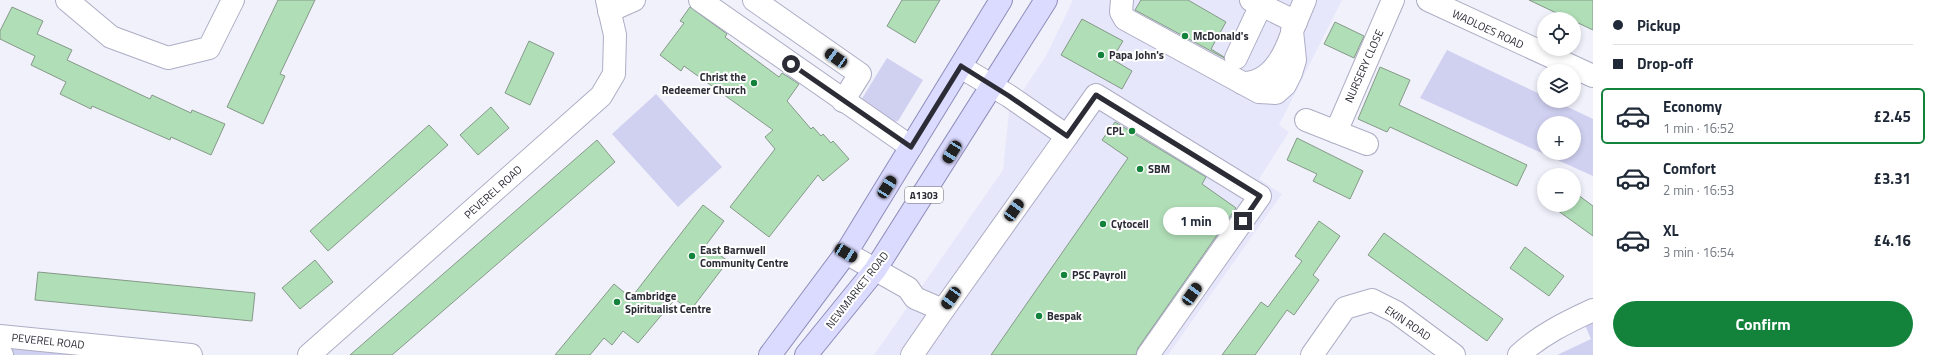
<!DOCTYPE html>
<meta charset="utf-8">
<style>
body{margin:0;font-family:"Titillium Web",sans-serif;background:#f6f6f7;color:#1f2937;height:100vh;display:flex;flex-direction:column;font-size:15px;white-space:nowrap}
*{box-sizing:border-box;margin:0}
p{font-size:13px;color:#747a83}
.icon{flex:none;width:22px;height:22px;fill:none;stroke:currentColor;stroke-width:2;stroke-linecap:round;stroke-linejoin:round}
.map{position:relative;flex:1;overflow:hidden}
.sheet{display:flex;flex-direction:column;background:#fff;width:340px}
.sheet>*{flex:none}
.guide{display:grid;align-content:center;height:88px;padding:0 20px;background:#fff}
.controls{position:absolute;left:1537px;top:12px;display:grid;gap:8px}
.controls a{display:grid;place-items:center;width:44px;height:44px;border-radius:50%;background:#fff;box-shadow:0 2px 6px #0003;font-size:20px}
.end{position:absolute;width:18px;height:18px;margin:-9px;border:5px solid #2c2c36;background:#fff;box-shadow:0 0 0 2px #fff}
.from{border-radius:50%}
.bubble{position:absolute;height:28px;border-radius:14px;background:#fff;box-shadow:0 2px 6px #0003;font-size:13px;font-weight:700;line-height:28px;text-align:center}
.car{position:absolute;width:12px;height:24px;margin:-12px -6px;border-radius:5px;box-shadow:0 0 3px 1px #0007;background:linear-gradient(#222 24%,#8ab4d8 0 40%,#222 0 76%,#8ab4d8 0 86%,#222 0)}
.guide b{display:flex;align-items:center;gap:14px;height:38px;font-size:15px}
.guide b+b{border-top:1px solid #e0e1e3}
.guide i{width:10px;height:10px;background:#1f2937}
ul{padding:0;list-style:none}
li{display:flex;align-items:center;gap:12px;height:56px;margin:0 8px 6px;padding:0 12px;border:2px solid transparent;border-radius:6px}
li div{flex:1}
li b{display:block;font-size:15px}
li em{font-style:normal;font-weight:700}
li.current{border-color:#13833b}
li>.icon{width:36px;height:36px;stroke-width:1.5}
.cta{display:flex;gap:8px;margin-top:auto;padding:8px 20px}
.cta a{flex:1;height:46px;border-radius:24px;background:#13833b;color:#fff;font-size:16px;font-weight:700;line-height:46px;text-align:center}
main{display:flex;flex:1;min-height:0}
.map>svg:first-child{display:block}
.built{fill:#e6e7fb;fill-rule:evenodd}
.green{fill:#d0d0f1;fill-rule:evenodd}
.building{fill:#b0deb7;stroke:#859988}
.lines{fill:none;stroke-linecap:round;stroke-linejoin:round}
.minor-casing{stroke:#adadc5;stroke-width:24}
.major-casing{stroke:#8e8db9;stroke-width:24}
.minor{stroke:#fff;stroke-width:22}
.major{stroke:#dbdaff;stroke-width:22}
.route{stroke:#2c2c36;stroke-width:5}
.poi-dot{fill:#13833b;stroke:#fff;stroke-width:1.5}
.labels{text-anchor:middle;stroke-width:4;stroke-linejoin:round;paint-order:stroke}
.shield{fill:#fff;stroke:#6b6b72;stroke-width:1}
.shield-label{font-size:10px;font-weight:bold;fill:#2c2c36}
.street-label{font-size:11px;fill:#2c2c36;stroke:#fff}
.poi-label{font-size:11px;font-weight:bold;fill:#2c2c36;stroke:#fff;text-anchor:start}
</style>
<main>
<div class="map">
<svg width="1593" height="355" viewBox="0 0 1593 355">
<rect width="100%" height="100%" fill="#f1f1fc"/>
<!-- built -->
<path class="built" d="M1073,0H1342L1279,125L1289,132L1259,179L1282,194L1168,355H874L1003,170L1009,111L1046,56ZM1078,75L1201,146L1123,102Z"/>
<!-- green -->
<g class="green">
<path d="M1447,50L1544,96V101H1555L1593,119V176L1420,98ZM1544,123H1574V153H1544Z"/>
<polygon points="887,58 923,80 898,121 883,124 858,105"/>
<polygon points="656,94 722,167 678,207 612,134"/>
<polygon points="1593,317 1593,355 1557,355 1591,339 1584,323"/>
<polygon points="10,344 115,355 9,355"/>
</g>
<!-- building -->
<g class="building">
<polygon points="278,0 315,0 280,74 285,76 263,124 227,107"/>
<polygon points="902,0 940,0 915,43 887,26"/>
<polygon points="1141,0 1188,0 1226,22 1211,49 1224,57 1224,58 1135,10"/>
<polygon points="1529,0 1593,0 1593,30 1574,21 1574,19 1569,19"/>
<polygon points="12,7 43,21 37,34 72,50 67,60 150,99 152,95 191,113 192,110 225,124 211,155 171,137 170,140 92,106 91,109 60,94 66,82 31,65 35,56 0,39 0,31"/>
<polygon points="690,7 727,34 725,37 779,77 782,73 799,84 787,101 811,129 813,127 821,136 823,134 831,143 833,141 849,159 823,181 818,175 769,237 730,207 775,149 765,137 773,130 684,66 681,71 660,55 684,23 680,21"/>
<polygon points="1082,19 1123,41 1112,59 1132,71 1122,89 1061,55"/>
<polygon points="1335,22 1364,36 1354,58 1324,44"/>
<polygon points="529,41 554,53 530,105 505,93"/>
<polygon points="1380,67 1410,80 1399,105 1527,165 1517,186 1390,127 1387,132 1358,119"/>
<polygon points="491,107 509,128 478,155 460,135"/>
<polygon points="1115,122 1206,177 1202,184 1236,208 1138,348 1136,355 991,355 1128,158 1102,140"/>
<polygon points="429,125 448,145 328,251 310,231"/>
<polygon points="1297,138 1363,171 1350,199 1313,181 1317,174 1287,160"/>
<polygon points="597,140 615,162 392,355 350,355"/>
<polygon points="1574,192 1593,206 1593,236 1550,205 1574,205"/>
<polygon points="703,205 724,221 706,245 728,261 690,311 675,299 638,343 623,331 612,345 604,338 590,355 555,355 614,284 631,298"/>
<polygon points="1319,221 1340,236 1313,275 1319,280 1294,315 1287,310 1255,355 1222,355 1261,302 1268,307 1302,261 1295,256"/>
<polygon points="1384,233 1503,319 1487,341 1368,255"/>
<polygon points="1525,247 1564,276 1549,296 1510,268"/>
<polygon points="315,260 333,282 300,309 282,288"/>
<polygon points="38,272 255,293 252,321 35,300"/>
</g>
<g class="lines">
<defs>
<g id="minor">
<polyline points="67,0 111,37 168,58 209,48 233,0"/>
<polyline points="700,0 911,147"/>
<polyline points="754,0 860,74 843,101"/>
<polyline points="1122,0 1121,12 1125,19 1259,92 1276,93 1285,85 1291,73 1295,60 1292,31 1305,0"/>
<polyline points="1251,0 1296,22"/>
<polyline points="1428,0 1593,76"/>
<polyline points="609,11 634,0"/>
<polyline points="1236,58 1261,5"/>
<path d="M1242,83C1269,84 1283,59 1291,36"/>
<polyline points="1306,120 1367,144"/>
<polyline points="1336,132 1393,0"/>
<polyline points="1067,136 1096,95 1260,196 1148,355"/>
<polyline points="846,253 908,288 915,298 943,310 1067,136 1009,96 961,67"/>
<polyline points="0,336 191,355"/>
<polyline points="0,352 2,355"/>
<polyline points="309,355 601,96 614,74 615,35 607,0"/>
<polyline points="912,355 943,310"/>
<polyline points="1312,355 1345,308 1372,300 1396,312 1454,355"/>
<path d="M1519,355C1540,335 1567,322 1593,310"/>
</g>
<g id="major">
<polyline points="770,355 846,253 1001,0"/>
<polyline points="806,355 875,270 1046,0"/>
</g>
</defs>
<!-- minor casing -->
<use href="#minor" class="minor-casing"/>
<!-- major casing -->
<use href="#major" class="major-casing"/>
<!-- minor -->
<use href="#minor" class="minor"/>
<!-- major -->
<use href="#major" class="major"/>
</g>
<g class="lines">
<!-- route -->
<polyline class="route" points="791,64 911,147 961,66 1009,96 1067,136 1096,95 1260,196 1243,221"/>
</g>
<!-- markers -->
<g class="poi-dot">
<circle cx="1185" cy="36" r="4"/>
<circle cx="1101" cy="55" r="4"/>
<circle cx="754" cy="83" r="4"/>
<circle cx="1132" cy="131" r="4"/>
<circle cx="1140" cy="169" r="4"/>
<circle cx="1103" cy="224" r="4"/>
<circle cx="692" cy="256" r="4"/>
<circle cx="1064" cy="275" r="4"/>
<circle cx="617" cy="302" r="4"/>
<circle cx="1039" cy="316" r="4"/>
</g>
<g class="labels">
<!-- shield labels -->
<rect class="shield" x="905" y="187" width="38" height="16" rx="3"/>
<g class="shield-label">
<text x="924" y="199">A1303</text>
</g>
<!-- street labels -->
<g class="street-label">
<text transform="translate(1488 29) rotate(25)" y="4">WADLOES ROAD</text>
<text transform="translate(1364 66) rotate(-66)" y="4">NURSERY CLOSE</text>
<text transform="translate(493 192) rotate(-42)" y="4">PEVEREL ROAD</text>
<text transform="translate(857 290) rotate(-52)" y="4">NEWMARKET ROAD</text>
<text transform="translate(1408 323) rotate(34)" y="4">EKIN ROAD</text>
<text transform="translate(48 341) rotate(6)" y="4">PEVEREL ROAD</text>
</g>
<!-- poi labels -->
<g class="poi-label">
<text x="1193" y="40">McDonald's</text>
<text x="1109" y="59">Papa John's</text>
<text x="746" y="81" text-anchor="end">Christ the<tspan x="746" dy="13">Redeemer Church</tspan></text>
<text x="1124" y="135" text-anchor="end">CPL</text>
<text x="1148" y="173">SBM</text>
<text x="1111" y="228">Cytocell</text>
<text x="700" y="254">East Barnwell<tspan x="700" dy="13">Community Centre</tspan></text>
<text x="1072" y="279">PSC Payroll</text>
<text x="625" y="300">Cambridge<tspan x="625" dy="13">Spiritualist Centre</tspan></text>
<text x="1047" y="320">Bespak</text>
</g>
</g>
</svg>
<div class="controls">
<a><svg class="icon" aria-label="locate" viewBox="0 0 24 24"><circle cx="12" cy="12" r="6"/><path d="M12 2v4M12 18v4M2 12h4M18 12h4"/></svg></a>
<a><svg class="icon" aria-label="layers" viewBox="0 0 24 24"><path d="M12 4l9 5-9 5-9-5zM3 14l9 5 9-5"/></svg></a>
<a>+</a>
<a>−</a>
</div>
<i class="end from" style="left:791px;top:64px"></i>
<i class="end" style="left:1243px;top:221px"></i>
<div class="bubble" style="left:1163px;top:207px;width:66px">1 min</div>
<i class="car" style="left:836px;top:58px;rotate:305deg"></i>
<i class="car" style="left:952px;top:152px;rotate:212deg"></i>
<i class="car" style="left:887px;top:187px;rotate:32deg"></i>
<i class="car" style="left:1014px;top:210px;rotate:35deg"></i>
<i class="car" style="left:846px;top:253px;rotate:121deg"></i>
<i class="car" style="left:1192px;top:294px;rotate:35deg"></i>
<i class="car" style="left:951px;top:298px;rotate:215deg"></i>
</div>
<section class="sheet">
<div class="guide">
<b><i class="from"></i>Pickup</b>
<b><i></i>Drop-off</b>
</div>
<ul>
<li class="current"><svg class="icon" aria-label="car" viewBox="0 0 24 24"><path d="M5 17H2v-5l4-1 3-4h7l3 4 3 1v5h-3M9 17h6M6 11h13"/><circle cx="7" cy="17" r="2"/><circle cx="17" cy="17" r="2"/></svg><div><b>Economy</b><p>1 min · 16:52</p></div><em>£2.45</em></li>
<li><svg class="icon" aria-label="car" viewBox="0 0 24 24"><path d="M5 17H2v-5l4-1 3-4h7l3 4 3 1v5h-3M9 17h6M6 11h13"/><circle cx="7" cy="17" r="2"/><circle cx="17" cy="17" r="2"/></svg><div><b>Comfort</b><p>2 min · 16:53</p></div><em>£3.31</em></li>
<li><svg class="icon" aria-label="car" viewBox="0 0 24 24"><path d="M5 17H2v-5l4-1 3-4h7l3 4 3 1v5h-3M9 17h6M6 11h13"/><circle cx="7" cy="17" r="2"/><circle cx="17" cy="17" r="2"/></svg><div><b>XL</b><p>3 min · 16:54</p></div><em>£4.16</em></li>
</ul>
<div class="cta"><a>Confirm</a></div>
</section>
</main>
